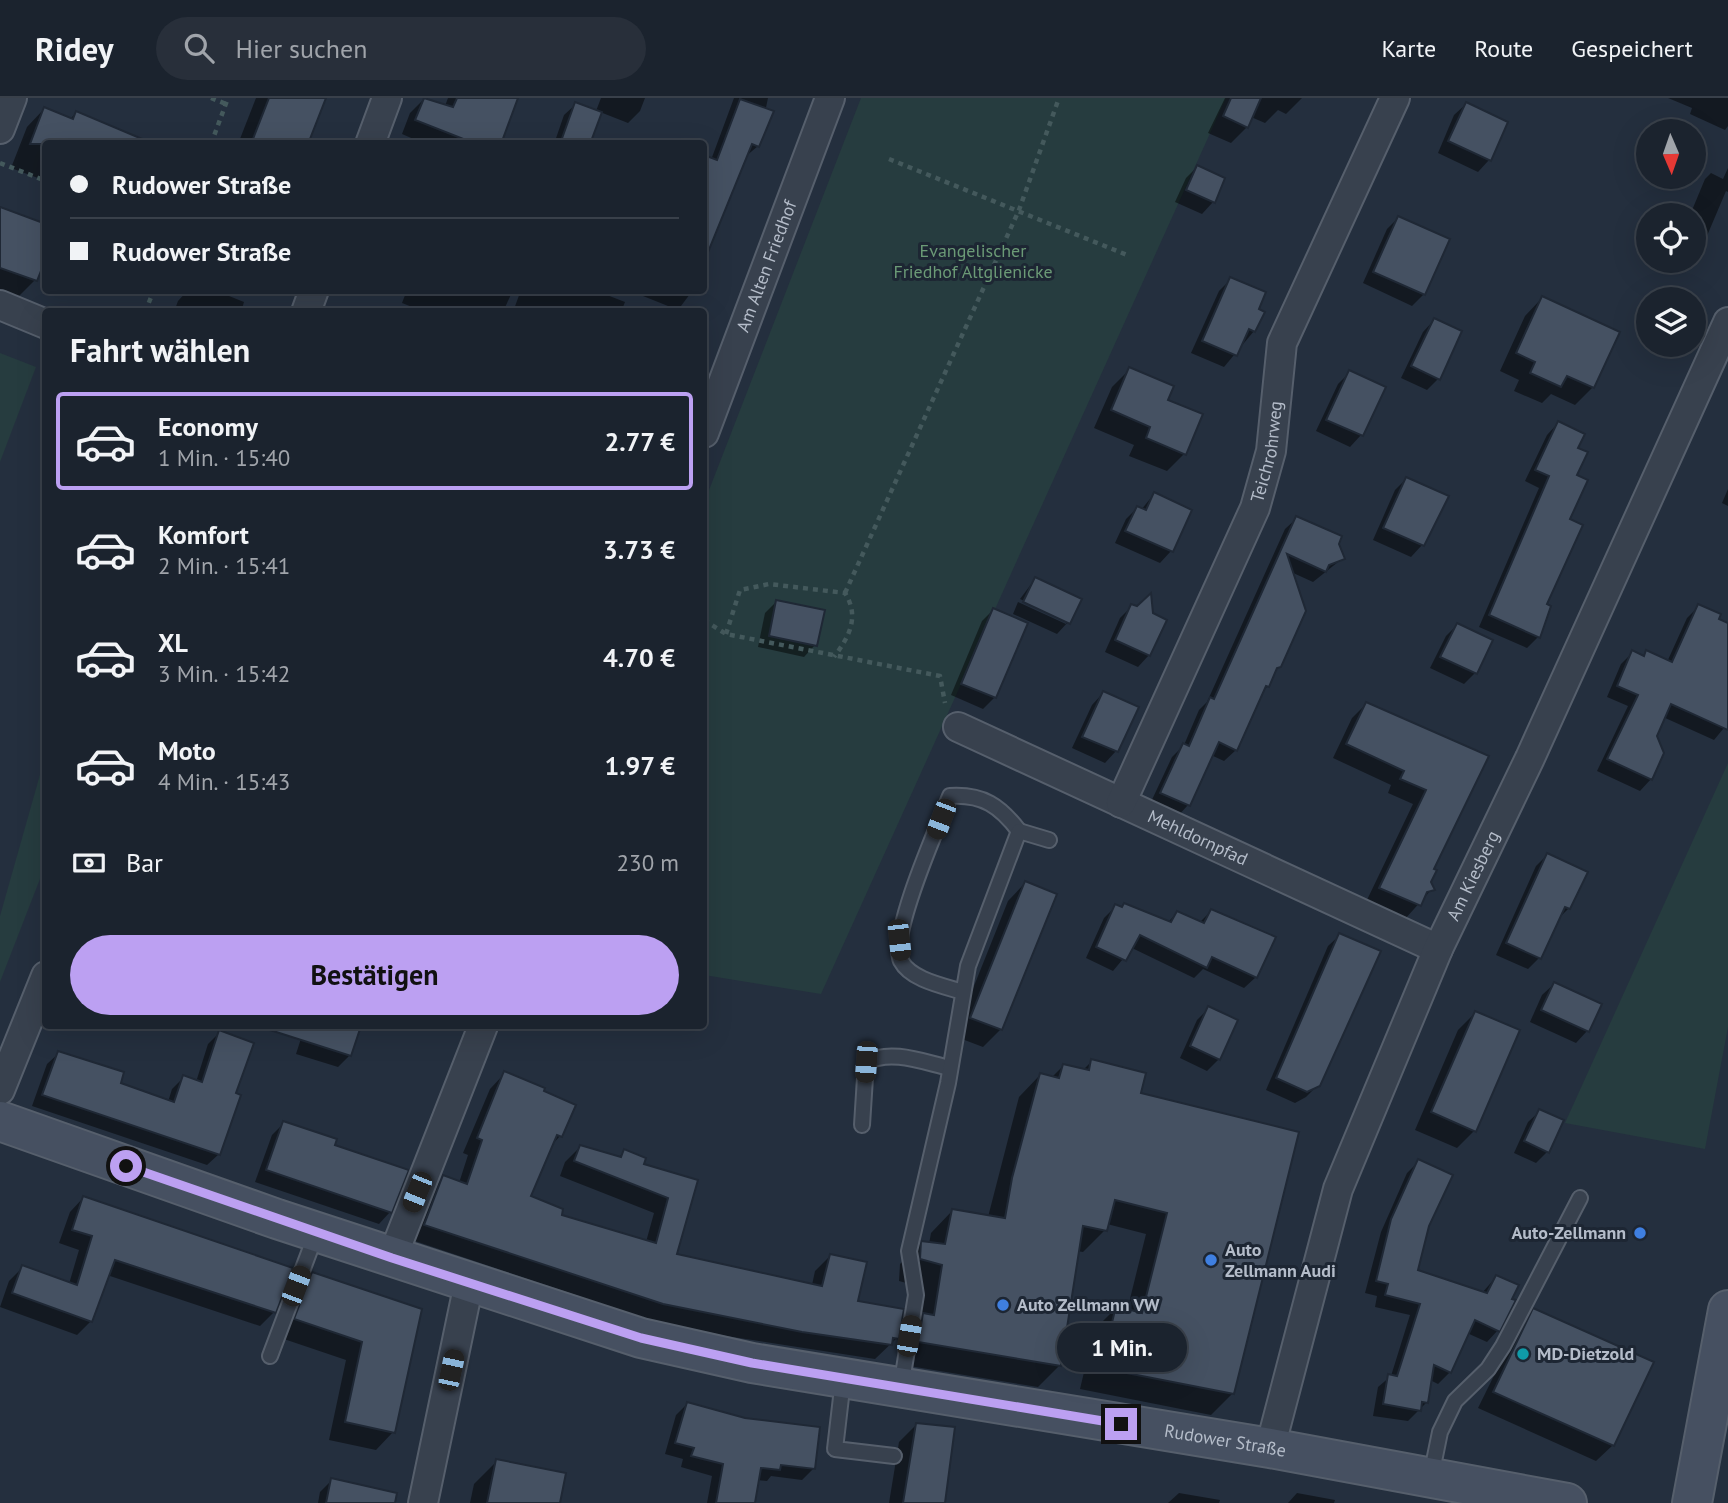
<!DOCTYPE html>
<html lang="de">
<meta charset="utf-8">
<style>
body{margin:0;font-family:"PT Sans",sans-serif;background:#282f3a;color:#f1f3f6;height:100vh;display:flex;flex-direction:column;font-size:26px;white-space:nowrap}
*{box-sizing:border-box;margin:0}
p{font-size:23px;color:#a0a4aa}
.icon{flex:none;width:38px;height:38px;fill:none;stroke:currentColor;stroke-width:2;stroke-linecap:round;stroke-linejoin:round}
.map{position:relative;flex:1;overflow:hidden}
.panel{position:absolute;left:42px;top:210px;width:665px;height:721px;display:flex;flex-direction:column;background:#1b232e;border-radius:7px;box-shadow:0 7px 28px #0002,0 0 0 2px #39404a}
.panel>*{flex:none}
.hud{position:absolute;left:42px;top:42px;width:665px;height:154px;border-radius:7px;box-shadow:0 7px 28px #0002,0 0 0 2px #39404a;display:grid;align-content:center;height:154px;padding:0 28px;background:#1b232e}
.needle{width:46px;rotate:178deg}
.fabs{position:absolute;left:1636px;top:21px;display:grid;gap:14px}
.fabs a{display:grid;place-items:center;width:70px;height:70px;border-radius:50%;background:#1b232e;box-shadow:0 7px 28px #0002,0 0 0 2px #39404a;font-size:35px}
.end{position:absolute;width:32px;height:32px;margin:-16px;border:9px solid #bca0f2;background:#111;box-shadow:0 0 0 4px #111}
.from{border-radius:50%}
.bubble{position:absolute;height:49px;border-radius:24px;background:#1b232e;box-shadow:0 7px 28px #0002,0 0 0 2px #39404a;font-size:23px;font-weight:700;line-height:49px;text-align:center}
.car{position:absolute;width:21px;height:42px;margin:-21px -10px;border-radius:9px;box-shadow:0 0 5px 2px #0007;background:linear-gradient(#222 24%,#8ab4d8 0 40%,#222 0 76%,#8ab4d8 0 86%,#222 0)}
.hud b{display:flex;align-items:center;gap:24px;height:66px;font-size:26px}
.hud b+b{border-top:2px solid #39404a}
.hud i{width:18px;height:18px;background:#f1f3f6}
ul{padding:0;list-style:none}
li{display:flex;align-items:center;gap:21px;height:98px;margin:0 14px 10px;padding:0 14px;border:4px solid transparent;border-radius:7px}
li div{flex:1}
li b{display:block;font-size:26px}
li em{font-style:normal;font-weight:700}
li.on{border-color:#bca0f2}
li>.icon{width:63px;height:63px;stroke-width:1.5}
h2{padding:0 28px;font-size:32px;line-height:84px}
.pay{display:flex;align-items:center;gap:18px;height:77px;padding:0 28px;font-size:26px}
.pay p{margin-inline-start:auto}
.button{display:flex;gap:14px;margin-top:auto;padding:14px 28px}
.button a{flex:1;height:80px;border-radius:42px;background:#bca0f2;color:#111;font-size:28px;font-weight:700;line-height:80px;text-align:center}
header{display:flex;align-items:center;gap:42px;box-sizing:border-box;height:98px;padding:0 35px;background:#1b232e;border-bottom:2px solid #39404a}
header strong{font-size:33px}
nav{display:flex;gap:38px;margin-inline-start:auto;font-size:24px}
.search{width:490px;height:63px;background:#282f3a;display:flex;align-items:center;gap:18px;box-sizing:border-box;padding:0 24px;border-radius:38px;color:#a0a4aa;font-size:26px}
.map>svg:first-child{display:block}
.green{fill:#263c3f}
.shadow{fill:#0007}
.building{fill:#455162;stroke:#1f2835;stroke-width:2}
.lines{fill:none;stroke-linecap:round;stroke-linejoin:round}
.lane-casing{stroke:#565f6c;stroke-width:18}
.street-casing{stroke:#565f6c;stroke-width:32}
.secondary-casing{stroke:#565f6c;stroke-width:42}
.path{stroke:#44595c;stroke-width:4.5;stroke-dasharray:5 5;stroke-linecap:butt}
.lane{stroke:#38414e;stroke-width:14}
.street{stroke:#38414e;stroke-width:28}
.secondary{stroke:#465061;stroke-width:38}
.route{stroke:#bca0f2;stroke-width:9}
.shop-dot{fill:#3f7fe0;stroke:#1d2633;stroke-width:2.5}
.culture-dot{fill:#0f9aa8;stroke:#1d2633;stroke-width:2.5}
.labels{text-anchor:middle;stroke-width:6;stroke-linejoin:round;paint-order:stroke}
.park-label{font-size:18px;fill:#6b9a76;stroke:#1d2633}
.street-label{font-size:18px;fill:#b4bcc9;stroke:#1d2633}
.poi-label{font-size:18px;font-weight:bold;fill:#b4bcc9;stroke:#1d2633;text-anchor:start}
</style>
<header>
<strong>Ridey</strong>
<div class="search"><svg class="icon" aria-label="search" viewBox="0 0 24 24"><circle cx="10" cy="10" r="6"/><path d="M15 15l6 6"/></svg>Hier suchen</div>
<nav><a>Karte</a><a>Route</a><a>Gespeichert</a></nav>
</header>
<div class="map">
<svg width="1728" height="1405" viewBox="0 0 1728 1405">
<rect width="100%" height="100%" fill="#242f3e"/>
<!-- green -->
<g class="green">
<polygon points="861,0 1226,0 821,896 704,877 704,405"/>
<polygon points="0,255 36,269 0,364"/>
<polygon points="45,659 45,768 0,884 0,818"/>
<polygon points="1728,665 1728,929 1705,1051 1565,1025"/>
</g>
<!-- shadow -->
<g class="shadow">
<polygon points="256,0 324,0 306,46 238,46"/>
<polygon points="425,0 445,8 448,0 513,0 499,46 425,46 402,36 410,15"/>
<polygon points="601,0 645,0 640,13 628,25 600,14 588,46 554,46 564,17 576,6 596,13"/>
<polygon points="734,0 768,0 758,48 745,59 704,165 704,61 711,62"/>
<polygon points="1225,0 1302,0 1286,16 1278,12 1265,25 1251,19 1247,29 1231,45 1208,35"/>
<polygon points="1668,0 1728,0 1728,28 1725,32 1690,16 1692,10"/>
<polygon points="1466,6 1506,24 1489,62 1478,74 1438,55 1454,17"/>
<polygon points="44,11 70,21 76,15 120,41 46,46 46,83 11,70 27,29"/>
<polygon points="1197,69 1223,81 1213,104 1202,116 1175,104 1186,80"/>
<polygon points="1728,70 1728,94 1726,93 1701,152 1695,157 1694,117 1690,117 1705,81 1711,75 1723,81"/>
<polygon points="0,118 35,182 18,199 0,193"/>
<polygon points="1398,120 1424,196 1412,208 1363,185 1387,131"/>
<polygon points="1231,181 1256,212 1254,233 1224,269 1191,255 1219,193"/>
<polygon points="188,192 214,192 244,204 241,214 174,214 178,203"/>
<polygon points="407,192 513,192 503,214 425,214 402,205"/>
<polygon points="521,192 594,192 625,204 621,214 521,214 514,211"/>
<polygon points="628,192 693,192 678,212"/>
<polygon points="1542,200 1593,289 1575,307 1551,296 1542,305 1514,293 1519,282 1500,273 1525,218"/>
<polygon points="1434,222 1438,281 1427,292 1401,280 1423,234"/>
<polygon points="1130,271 1166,303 1184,356 1167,373 1129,358 1134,347 1094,330 1112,289"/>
<polygon points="1350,274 1383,289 1361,337 1350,349 1316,333 1338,286"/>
<polygon points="1558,325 1576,351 1575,378 1568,422 1538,539 1527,550 1479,529 1539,390 1525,383 1547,337"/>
<polygon points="1406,381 1446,399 1422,447 1411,459 1373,442 1395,392"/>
<polygon points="1728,391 1728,408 1722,405"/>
<polygon points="1154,396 1171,453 1160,465 1115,445 1126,421 1137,410 1141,412"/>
<polygon points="1297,420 1337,446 1343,460 1313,484 1291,474 1268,588 1262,594 1236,652 1224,663 1211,657 1188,707 1177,719 1150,706 1172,659 1184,647 1199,612 1207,604 1285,431"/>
<polygon points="1035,481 1068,524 1057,536 1013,516 1018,504 1066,526 1066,522 1020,501"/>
<polygon points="776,504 815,547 804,559 758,549 765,515"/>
<polygon points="1132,508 1149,557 1138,569 1105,554 1120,520"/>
<polygon points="1699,508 1728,526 1728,625 1714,642 1663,619 1655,638 1651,681 1640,693 1597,673 1628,608 1607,599 1621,566 1632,555 1642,559 1647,555 1667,564 1687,520"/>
<polygon points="993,512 995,599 983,611 951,597 982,523"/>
<polygon points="1457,527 1475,575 1464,586 1430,570 1446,538"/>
<polygon points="1103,595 1116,653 1105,665 1072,650 1092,607"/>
<polygon points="1366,606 1487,658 1432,772 1429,784 1432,791 1405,821 1366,804 1413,706 1388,695 1391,687 1333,660 1352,620"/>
<polygon points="1547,757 1569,810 1558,821 1539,860 1528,871 1496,857 1536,768"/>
<polygon points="1025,785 1001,931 983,949 954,938 1008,803"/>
<polygon points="1124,807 1167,825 1177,815 1199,825 1211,813 1256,879 1244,890 1203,871 1194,880 1132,850 1113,873 1086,860 1104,820 1116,808 1120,810"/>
<polygon points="1340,837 1318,987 1306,999 1295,1005 1266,992 1328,848"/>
<polygon points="1554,886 1587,933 1576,945 1530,924 1542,897"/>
<polygon points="1209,910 1236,923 1219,961 1207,973 1180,960 1197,922"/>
<polygon points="1475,915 1474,1033 1457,1050 1415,1032 1458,932"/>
<polygon points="305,928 364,928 357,934 349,958 338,969 296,956"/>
<polygon points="220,934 234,996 219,1056 207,1067 32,1008 47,966 59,955 119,986 168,1004 172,991 184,979 196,984 208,946"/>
<polygon points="1092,963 1139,997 1233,1295 1211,1317 1080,1291 1094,1232 1116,1210 1127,1213 1146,1136 1107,1126 1105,1132 1083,1154 1077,1153 1060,1267 1038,1289 897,1266 902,1238 915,1225 921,1189 899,1183 900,1166 922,1144 929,1146 931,1135 952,1113 988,1119 1019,999 1040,977 1051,980 1063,968 1082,973"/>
<polygon points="505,975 560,1038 551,1048 529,1099 560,1118 646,1144 654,1115 560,1078 565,1064 580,1049 618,1060 625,1053 642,1067 695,1083 675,1157 812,1187 815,1173 830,1158 855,1205 897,1240 875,1261 726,1238 647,1221 409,1141 429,1094 444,1079 459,1085 468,1057 463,1055 490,991"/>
<polygon points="1540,1013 1547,1054 1536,1065 1514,1055 1528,1024"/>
<polygon points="284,1025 333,1048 390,1114 379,1126 255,1084 272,1037"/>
<polygon points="1418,1064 1428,1128 1416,1174 1482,1195 1496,1179 1498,1232 1487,1244 1467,1235 1450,1274 1438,1286 1430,1282 1426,1305 1408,1323 1373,1318 1378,1289 1391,1278 1410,1217 1375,1209 1377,1198 1365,1195 1381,1134 1407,1075"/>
<polygon points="83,1100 274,1214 260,1228 107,1177 91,1223 77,1237 0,1209 9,1183 23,1169 69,1186 79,1152 59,1145 70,1114"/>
<polygon points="312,1176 420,1212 393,1334 376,1352 329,1342 346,1262 278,1239 295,1194"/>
<polygon points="1534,1212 1613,1347 1596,1363 1478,1310 1518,1229"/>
<polygon points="687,1306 814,1370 802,1382 771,1378 767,1383 757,1382 753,1405 707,1405 712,1378 681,1369 683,1361 665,1356 676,1317"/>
<polygon points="916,1327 942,1405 889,1405 899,1344"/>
<polygon points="497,1363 558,1405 470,1405 474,1386"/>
<polygon points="332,1382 374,1405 318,1405 320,1394"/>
<polygon points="1179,1395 1220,1402 1219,1405 1168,1405"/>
<polygon points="1297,1395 1335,1402 1334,1405 1288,1405"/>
</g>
<!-- building -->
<g class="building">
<polygon points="269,0 326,0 308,46 251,46"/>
<polygon points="424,0 453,9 457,0 518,0 501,46 476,46 415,22"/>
<polygon points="1231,0 1261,0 1248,30 1223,18"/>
<polygon points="740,1 774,13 759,49 752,46 704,164 704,57 717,62"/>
<polygon points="575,4 602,14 590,46 560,46"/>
<polygon points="1466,4 1508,24 1491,63 1448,43"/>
<polygon points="44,9 73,21 76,13 154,46 30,46"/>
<polygon points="1197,67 1225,80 1215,105 1186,92"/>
<polygon points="0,109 46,126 46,160 37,183 0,170"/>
<polygon points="1398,118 1450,141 1425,197 1373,174"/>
<polygon points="1230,179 1266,194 1259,211 1265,214 1255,234 1249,231 1237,258 1202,243"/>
<polygon points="1542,198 1620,234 1594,290 1567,278 1561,289 1530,275 1535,264 1516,255"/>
<polygon points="1434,220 1462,233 1440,282 1411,268"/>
<polygon points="1129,269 1174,288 1168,302 1203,316 1186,357 1146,340 1150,329 1111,312"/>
<polygon points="1349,272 1386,289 1363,338 1326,322"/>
<polygon points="1558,323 1585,336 1578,350 1588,354 1577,377 1588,382 1570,421 1583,427 1547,506 1551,508 1540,540 1489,517 1549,378 1535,372"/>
<polygon points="1406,379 1449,398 1424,448 1383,430"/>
<polygon points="1154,394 1192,412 1173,454 1125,433 1137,408 1146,412"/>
<polygon points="1296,418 1342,438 1339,446 1345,461 1329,467 1326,474 1287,456 1306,513 1281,569 1277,570 1269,589 1266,588 1237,653 1219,644 1190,708 1160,695 1183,645 1189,648 1210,599 1214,601"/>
<polygon points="1035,479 1082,501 1070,526 1023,504"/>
<polygon points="1151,495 1153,515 1167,522 1150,558 1115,542 1131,506 1137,508"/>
<polygon points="776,502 825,512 817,548 769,538"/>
<polygon points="1698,506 1721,516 1719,521 1728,525 1728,632 1671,606 1657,638 1664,655 1652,682 1607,661 1638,597 1617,588 1632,552 1644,558 1646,552 1672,564"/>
<polygon points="993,510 1028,525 996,600 961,586"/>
<polygon points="1457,525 1493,542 1477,576 1440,559"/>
<polygon points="1103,593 1139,609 1118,654 1082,639"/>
<polygon points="1366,604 1489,658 1434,771 1437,772 1431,784 1435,792 1427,794 1421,808 1379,790 1426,692 1400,681 1404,673 1346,646"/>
<polygon points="1547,755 1588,774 1570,811 1565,809 1541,861 1506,845"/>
<polygon points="1025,783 1057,796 1002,932 970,920"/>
<polygon points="1124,805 1171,824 1177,813 1204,825 1211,811 1276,839 1257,880 1212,859 1207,870 1140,837 1126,863 1096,849 1115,806 1122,809"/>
<polygon points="1339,835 1381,853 1320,988 1307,994 1276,980"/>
<polygon points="1554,884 1602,906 1589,934 1541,912"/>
<polygon points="1208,908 1238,922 1220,962 1190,948"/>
<polygon points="1475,913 1520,932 1476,1034 1431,1014"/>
<polygon points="271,928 361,928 351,958 270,932"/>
<polygon points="219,932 254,945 236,995 241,997 220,1057 42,997 58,953 124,974 121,985 174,1004 183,977 202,984"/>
<polygon points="1091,961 1146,975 1141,995 1299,1034 1234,1296 1101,1270 1116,1208 1142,1215 1167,1115 1115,1102 1107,1133 1083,1128 1061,1268 918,1244 923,1215 934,1217 942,1167 920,1161 921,1143 945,1146 952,1111 1005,1120 1012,1080 1040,975 1059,980 1063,966 1089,972"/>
<polygon points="504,973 545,990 544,993 576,1007 562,1039 557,1037 531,1098 563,1111 562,1117 656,1145 668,1100 574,1063 580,1047 621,1059 624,1051 646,1060 644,1066 698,1082 677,1156 822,1188 830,1156 867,1164 858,1203 904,1211 899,1241 893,1240 892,1247 802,1234 663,1206 424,1127 443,1077 467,1086 482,1042 477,1040"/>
<polygon points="1539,1011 1564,1022 1549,1055 1524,1043"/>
<polygon points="283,1023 337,1041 335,1047 409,1072 392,1115 266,1072"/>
<polygon points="1418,1061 1453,1077 1429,1128 1418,1172 1487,1195 1496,1177 1519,1187 1512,1201 1516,1202 1500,1234 1475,1222 1451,1275 1434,1267 1428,1305 1422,1304 1421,1313 1383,1306 1388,1276 1397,1278 1420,1206 1385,1197 1388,1186 1376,1183 1391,1121"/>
<polygon points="83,1098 293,1170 276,1215 115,1162 92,1224 12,1195 22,1167 77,1187 92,1138 72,1132"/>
<polygon points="312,1174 422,1211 395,1335 345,1324 362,1244 294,1221"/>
<polygon points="1533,1210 1654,1264 1614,1348 1493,1294"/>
<polygon points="687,1304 745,1320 820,1329 815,1371 781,1367 780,1372 761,1370 755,1405 716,1405 723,1366 691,1358 694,1350 675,1345"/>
<polygon points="916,1325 955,1329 945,1405 903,1405"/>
<polygon points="496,1361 566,1375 560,1405 487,1405"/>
<polygon points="331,1380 397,1395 395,1405 326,1405"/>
</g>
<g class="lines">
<defs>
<g id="lane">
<path d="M963,894C944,888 911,882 901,863C889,837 938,728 950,698C983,696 1000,708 1019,733"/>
<path d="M862,1027L866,964C892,951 923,964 950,970"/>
<polyline points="270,1258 316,1136"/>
<polyline points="843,1282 835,1351 894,1358"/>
<polyline points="901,1289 916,1197 909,1153 948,985 968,868 1019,733 1049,742"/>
<polyline points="1431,1378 1440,1334 1455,1303 1488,1271 1503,1248 1580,1100"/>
</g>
<g id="street">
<polyline points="0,31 12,0"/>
<polyline points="370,46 387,0"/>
<polyline points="0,207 46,226"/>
<polyline points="306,214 314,192"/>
<path id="s1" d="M704,335L830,0"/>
<path id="s2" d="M958,629L1438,851"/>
<path id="s3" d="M1121,705L1255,410L1271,353L1282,245L1395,0"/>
<polyline points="0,992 46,878"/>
<polyline points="392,1160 483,928"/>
<path id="s4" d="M1270,1350L1338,1091L1438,851L1530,660L1728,224"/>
<polyline points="423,1405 469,1185"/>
</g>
<g id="secondary">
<path id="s5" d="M0,1023L277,1121L641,1240L752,1265L1270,1350L1567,1405"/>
<polyline points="1692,1405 1728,1212"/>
</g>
</defs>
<!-- lane casing -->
<use href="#lane" class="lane-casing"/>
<!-- street casing -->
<use href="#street" class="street-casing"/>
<!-- secondary casing -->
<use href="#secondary" class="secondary-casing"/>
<!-- path -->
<g class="path">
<polyline points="211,0 226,6"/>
<polyline points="211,46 228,0"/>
<polyline points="889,61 1127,157"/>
<polyline points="0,65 46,83"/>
<polyline points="145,214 154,192"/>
<polyline points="845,495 1019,112 1059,0"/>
<polyline points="704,522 726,536 940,578 945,605"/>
<path d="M726,536L740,492L769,486L845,495C860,519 849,539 834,559"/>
</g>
<!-- lane -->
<use href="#lane" class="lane"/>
<!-- street -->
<use href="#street" class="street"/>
<!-- secondary -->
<use href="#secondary" class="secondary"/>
</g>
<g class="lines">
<!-- route -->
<polyline class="route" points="126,1068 392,1160 641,1240 752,1265 1121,1326"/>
</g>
<!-- markers -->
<g class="shop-dot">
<circle cx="1640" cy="1135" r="7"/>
<circle cx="1211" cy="1162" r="7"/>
<circle cx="1003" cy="1207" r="7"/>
</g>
<circle class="culture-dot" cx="1523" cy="1256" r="7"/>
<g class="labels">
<!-- park labels -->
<g class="park-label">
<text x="973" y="159">Evangelischer<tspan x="973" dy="21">Friedhof Altglienicke</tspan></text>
</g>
<!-- street labels -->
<g class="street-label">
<text dy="6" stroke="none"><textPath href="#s1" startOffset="178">Am Alten Friedhof</textPath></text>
<text dy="6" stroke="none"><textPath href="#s3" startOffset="382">Teichrohrweg</textPath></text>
<text dy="6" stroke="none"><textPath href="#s2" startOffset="264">Mehldornpfad</textPath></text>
<text dy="6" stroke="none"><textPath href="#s4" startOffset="609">Am Kiesberg</textPath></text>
<text dy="6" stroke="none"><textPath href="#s5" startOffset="1270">Rudower Straße</textPath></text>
</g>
<!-- poi labels -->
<g class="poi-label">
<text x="1626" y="1141" text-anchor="end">Auto-Zellmann</text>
<text x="1225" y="1158">Auto<tspan x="1225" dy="21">Zellmann Audi</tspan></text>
<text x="1017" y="1213">Auto Zellmann VW</text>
<text x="1537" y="1262">MD-Dietzold</text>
</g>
</g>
</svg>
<div class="fabs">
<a><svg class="needle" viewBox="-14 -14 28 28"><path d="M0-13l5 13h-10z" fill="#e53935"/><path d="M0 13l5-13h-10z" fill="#a0a4aa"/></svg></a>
<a><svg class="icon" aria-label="locate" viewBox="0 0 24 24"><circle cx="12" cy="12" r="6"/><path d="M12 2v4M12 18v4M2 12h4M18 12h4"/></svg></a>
<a><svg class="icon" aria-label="layers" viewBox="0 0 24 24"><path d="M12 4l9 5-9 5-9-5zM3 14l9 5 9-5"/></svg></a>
</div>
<i class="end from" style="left:126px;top:1068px"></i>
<i class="end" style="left:1121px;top:1326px"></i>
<div class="bubble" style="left:1057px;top:1225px;width:130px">1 Min.</div>
<i class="car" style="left:941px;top:721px;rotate:201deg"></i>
<i class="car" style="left:899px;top:842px;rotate:174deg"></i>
<i class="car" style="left:866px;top:964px;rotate:184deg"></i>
<i class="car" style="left:417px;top:1094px;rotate:202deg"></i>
<i class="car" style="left:296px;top:1188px;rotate:21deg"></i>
<i class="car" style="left:909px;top:1238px;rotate:10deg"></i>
<i class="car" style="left:451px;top:1272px;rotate:12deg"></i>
<div class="hud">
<b><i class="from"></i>Rudower Straße</b>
<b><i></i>Rudower Straße</b>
</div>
<section class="panel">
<h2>Fahrt wählen</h2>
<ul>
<li class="on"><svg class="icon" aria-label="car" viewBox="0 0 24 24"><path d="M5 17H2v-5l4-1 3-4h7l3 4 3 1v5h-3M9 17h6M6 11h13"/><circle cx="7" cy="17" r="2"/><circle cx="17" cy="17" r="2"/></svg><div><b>Economy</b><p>1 Min. · 15:40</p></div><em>2.77 €</em></li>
<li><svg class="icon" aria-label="car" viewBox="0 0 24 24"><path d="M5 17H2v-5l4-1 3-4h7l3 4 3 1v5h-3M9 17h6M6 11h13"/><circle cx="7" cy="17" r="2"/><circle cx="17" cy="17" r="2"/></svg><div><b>Komfort</b><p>2 Min. · 15:41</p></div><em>3.73 €</em></li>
<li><svg class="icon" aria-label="car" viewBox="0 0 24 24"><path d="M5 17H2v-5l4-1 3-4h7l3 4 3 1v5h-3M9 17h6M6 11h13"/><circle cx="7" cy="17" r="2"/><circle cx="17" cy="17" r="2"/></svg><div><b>XL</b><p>3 Min. · 15:42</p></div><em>4.70 €</em></li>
<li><svg class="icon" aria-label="car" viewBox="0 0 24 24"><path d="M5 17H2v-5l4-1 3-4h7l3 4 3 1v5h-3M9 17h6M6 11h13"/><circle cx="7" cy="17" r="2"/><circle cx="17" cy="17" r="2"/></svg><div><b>Moto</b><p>4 Min. · 15:43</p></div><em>1.97 €</em></li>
</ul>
<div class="pay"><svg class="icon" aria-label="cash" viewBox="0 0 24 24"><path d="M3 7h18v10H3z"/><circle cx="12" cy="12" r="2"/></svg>Bar<p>230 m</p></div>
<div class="button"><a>Bestätigen</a></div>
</section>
</div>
